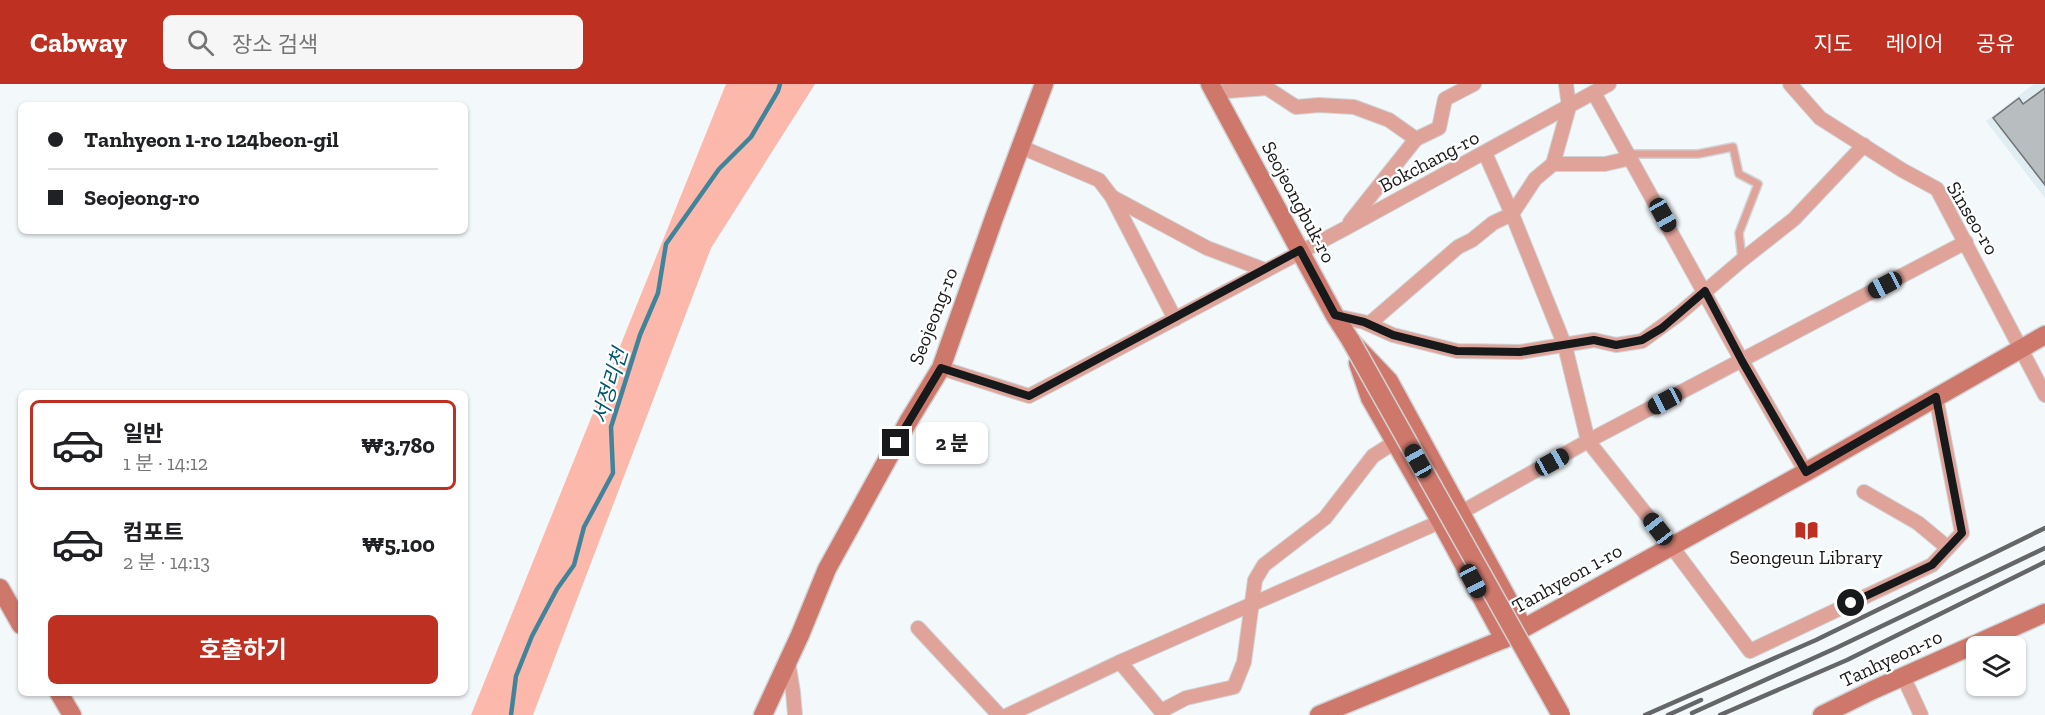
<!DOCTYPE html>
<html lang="ko">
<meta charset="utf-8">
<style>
body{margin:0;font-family:"Zilla Slab","Noto Sans KR",serif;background:#f6f6f6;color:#202124;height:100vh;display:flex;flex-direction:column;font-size:22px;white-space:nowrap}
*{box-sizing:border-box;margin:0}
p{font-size:20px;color:#757577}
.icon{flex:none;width:33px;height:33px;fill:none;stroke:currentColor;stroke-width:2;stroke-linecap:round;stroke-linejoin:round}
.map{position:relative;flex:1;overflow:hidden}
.drawer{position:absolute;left:18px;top:306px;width:450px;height:306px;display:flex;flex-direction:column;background:#fff;border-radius:9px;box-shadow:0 2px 4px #0004}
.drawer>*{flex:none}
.banner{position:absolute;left:18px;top:18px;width:450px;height:132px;border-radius:9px;box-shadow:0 2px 4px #0004;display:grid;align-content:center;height:132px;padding:0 30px;background:#fff}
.buttons{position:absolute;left:1966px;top:552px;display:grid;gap:12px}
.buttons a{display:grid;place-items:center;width:60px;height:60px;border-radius:9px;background:#fff;box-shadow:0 2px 4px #0004;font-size:30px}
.end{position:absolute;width:27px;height:27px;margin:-14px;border:8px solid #18191a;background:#fff;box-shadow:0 0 0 3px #fff}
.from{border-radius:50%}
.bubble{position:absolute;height:42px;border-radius:9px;background:#fff;box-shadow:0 2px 4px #0004;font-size:20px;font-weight:700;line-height:42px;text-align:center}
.car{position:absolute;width:18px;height:36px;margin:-18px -9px;border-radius:8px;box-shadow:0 0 4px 2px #0007;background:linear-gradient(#222 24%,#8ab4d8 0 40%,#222 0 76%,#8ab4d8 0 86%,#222 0)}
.banner b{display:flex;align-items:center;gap:21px;height:57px;font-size:22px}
.banner b+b{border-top:2px solid #e0e0e0}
.banner i{width:15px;height:15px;background:#202124}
ul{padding:10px 0 0;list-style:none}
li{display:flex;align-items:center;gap:18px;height:90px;margin:0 12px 9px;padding:0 18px;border:3px solid transparent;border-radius:9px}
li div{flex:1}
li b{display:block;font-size:22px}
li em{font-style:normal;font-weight:700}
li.current{border-color:#be3122}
li>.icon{width:54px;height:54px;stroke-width:1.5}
.action{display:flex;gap:12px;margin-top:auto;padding:12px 30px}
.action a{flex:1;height:69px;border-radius:9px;background:#be3122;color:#fff;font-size:24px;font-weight:700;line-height:69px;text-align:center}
header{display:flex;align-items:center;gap:36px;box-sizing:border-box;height:84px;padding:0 30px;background:#be3122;color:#fff}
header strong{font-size:28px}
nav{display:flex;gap:33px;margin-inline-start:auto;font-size:21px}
.search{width:420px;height:54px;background:#f6f6f6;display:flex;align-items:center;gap:15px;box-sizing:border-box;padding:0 21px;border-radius:9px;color:#757577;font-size:22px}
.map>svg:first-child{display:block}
.built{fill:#e0edf2}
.green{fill:#fdb8ac}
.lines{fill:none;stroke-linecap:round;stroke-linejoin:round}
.stream{stroke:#40849b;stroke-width:4.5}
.building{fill:#b8bdbf;stroke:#6f7374;stroke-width:1.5}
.lane-casing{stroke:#d0d4d6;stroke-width:10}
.street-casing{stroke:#d0d4d6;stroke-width:16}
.secondary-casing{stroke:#d0d4d6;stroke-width:21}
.lane{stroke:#dfa399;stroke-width:7}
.street{stroke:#dfa399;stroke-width:14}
.secondary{stroke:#ce786b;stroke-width:18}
.rail{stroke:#646667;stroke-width:4.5}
.secondary-bridge-casing{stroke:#d0d4d6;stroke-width:21;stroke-linecap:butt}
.secondary-bridge{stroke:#ce786b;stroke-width:18}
.route{stroke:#18191a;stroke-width:8}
.labels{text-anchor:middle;stroke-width:4.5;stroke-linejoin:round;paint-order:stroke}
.street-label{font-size:20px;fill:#18191a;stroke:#fff}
.poi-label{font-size:20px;fill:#18191a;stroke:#fff}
.water-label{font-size:21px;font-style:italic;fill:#02586e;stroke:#fff}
</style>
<header>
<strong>Cabway</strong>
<div class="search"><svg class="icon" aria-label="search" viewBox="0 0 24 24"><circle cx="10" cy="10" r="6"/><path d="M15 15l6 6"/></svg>장소 검색</div>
<nav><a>지도</a><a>레이어</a><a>공유</a></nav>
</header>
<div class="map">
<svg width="2045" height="631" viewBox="0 0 2045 631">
<rect width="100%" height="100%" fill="#f3f8fa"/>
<!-- built -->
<polygon class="built" points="2034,0 2045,0 2045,114 1986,37"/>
<!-- green -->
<polygon class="green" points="726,0 815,0 711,164 533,631 471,631"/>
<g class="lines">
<!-- stream -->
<polyline class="stream" points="511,631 516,592 532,552 557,505 574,481 584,443 613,389 611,343 640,251 658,209 666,160 719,85 751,53 778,7 780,0"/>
</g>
<!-- building -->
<polygon class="building" points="2045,4 2045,101 1993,34 2019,14 2023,20"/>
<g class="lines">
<defs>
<polyline id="lane" points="1629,70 1698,70 1733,63 1739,90 1758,100 1739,149 1742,175"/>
<g id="street">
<polyline points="1790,0 1820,34 1902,86 1937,105 2045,311"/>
<polyline points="1214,8 1267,4 1296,23 1319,21 1354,23 1389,36 1416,55 1439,44 1445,15 1474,0"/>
<polyline points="1594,9 1742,277 1806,388"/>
<polyline points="1021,63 1099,96 1112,113 1175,235"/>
<polyline points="1485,69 1512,130 1565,262 1588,357 1672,463 1750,567 1932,481 1962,449 1936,313"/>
<polyline points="1553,80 1569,23 1566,0"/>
<polyline points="1112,113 1207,164 1265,186"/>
<polyline points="1350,138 1416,55"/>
<polyline points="1335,232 1364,238 1393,251 1457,267 1520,268 1594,256 1616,261 1642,257 1679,230 1742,176 1794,135 1864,61"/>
<polyline points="1369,240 1458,163 1472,156 1493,139 1512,130 1535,95 1553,80 1605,80 1631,74"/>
<polyline points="941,284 1029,312 1346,144 1609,0"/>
<polyline points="1864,408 1918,439 1948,464"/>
<polyline points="918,544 999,631"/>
<polyline points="788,577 793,608 795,631"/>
<polyline points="1120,578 1460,429 1588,357 1966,158"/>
<polyline points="1903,592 1921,631"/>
<polyline points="1008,631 1120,578 1161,627 1186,614 1234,603 1244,578 1255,496 1264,481 1325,434 1373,372 1395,358"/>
</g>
<g id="secondary">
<polyline points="1210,0 1335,232 1351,257 1389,297 1523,543"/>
<polyline points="1358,279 1370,314 1442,440 1504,555"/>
<polyline points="0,504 21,541"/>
<polyline points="59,609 72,631"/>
<polyline points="763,631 800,551 827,485 908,338 941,284 994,134 1044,0"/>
<polyline points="1319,631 1504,555 1806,388 2045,251"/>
<polyline points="1822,631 1873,606 2045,529"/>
</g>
</defs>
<!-- lane casing -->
<use href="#lane" class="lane-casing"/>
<!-- street casing -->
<use href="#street" class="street-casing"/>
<!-- secondary casing -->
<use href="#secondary" class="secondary-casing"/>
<!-- lane -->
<use href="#lane" class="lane"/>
<!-- street -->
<use href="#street" class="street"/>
<!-- secondary -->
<use href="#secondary" class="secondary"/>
<!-- rail -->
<g class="rail">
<polyline points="1692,629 1836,564 2045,464"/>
<polyline points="1645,631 1816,556 2045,444"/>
<polyline points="1668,631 1701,616"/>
<polyline points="1720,631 1847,576 2045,478"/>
</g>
<defs>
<polyline id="secondary-bridge" points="1351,257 1561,631"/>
</defs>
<!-- secondary-bridge casing -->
<use href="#secondary-bridge" class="secondary-bridge-casing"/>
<!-- secondary-bridge -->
<use href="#secondary-bridge" class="secondary-bridge"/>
</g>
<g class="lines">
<!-- route -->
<polyline class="route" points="896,359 941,284 1029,312 1300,166 1335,231 1364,238 1393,251 1457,267 1520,268 1594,256 1616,261 1642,256 1662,244 1705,207 1742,277 1806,388 1936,313 1962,449 1932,481 1851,519"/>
</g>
<!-- icons -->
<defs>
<symbol id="library-bare" viewBox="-9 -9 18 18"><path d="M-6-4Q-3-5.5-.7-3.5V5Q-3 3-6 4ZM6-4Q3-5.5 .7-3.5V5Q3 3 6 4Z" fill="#be3122" stroke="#fff" stroke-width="2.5" paint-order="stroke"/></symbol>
</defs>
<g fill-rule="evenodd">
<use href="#library-bare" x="1790" y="430" width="33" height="33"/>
</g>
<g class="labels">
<!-- street labels -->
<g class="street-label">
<text transform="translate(1429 77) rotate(-28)" y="7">Bokchang-ro</text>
<text transform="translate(1299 118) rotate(62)" y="7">Seojeongbuk-ro</text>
<text transform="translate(1973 134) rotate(59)" y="7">Sinseo-ro</text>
<text transform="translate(933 232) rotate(-69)" y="7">Seojeong-ro</text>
<text transform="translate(1567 494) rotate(-29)" y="7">Tanhyeon 1-ro</text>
<text transform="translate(1891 574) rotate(-25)" y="7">Tanhyeon-ro</text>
</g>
<!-- poi labels -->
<g class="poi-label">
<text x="1806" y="480">Seongeun Library</text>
</g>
<!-- water labels -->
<g class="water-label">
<text transform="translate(610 302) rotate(-73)" y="7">서정리천</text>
</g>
</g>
</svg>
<div class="buttons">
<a><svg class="icon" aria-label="layers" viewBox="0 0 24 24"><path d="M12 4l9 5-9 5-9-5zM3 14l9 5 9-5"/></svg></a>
</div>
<i class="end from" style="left:1851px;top:519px"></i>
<i class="end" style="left:896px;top:359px"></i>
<div class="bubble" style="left:916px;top:338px;width:72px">2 분</div>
<i class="car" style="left:1663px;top:131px;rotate:151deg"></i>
<i class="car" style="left:1885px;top:201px;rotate:242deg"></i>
<i class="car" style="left:1665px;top:317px;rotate:242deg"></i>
<i class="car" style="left:1418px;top:377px;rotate:331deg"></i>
<i class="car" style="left:1552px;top:378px;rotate:61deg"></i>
<i class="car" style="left:1658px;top:445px;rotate:322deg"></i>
<i class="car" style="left:1473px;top:497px;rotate:152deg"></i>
<div class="banner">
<b><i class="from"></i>Tanhyeon 1-ro 124beon-gil</b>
<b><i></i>Seojeong-ro</b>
</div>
<section class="drawer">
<ul>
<li class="current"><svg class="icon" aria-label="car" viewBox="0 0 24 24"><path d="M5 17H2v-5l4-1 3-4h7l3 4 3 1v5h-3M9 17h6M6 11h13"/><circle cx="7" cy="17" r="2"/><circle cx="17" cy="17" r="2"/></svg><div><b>일반</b><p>1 분 · 14:12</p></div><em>₩3,780</em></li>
<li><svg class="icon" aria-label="car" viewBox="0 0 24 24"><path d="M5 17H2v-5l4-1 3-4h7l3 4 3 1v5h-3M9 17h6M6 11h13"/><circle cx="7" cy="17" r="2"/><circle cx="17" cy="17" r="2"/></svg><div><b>컴포트</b><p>2 분 · 14:13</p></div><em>₩5,100</em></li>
</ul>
<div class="action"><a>호출하기</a></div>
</section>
</div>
